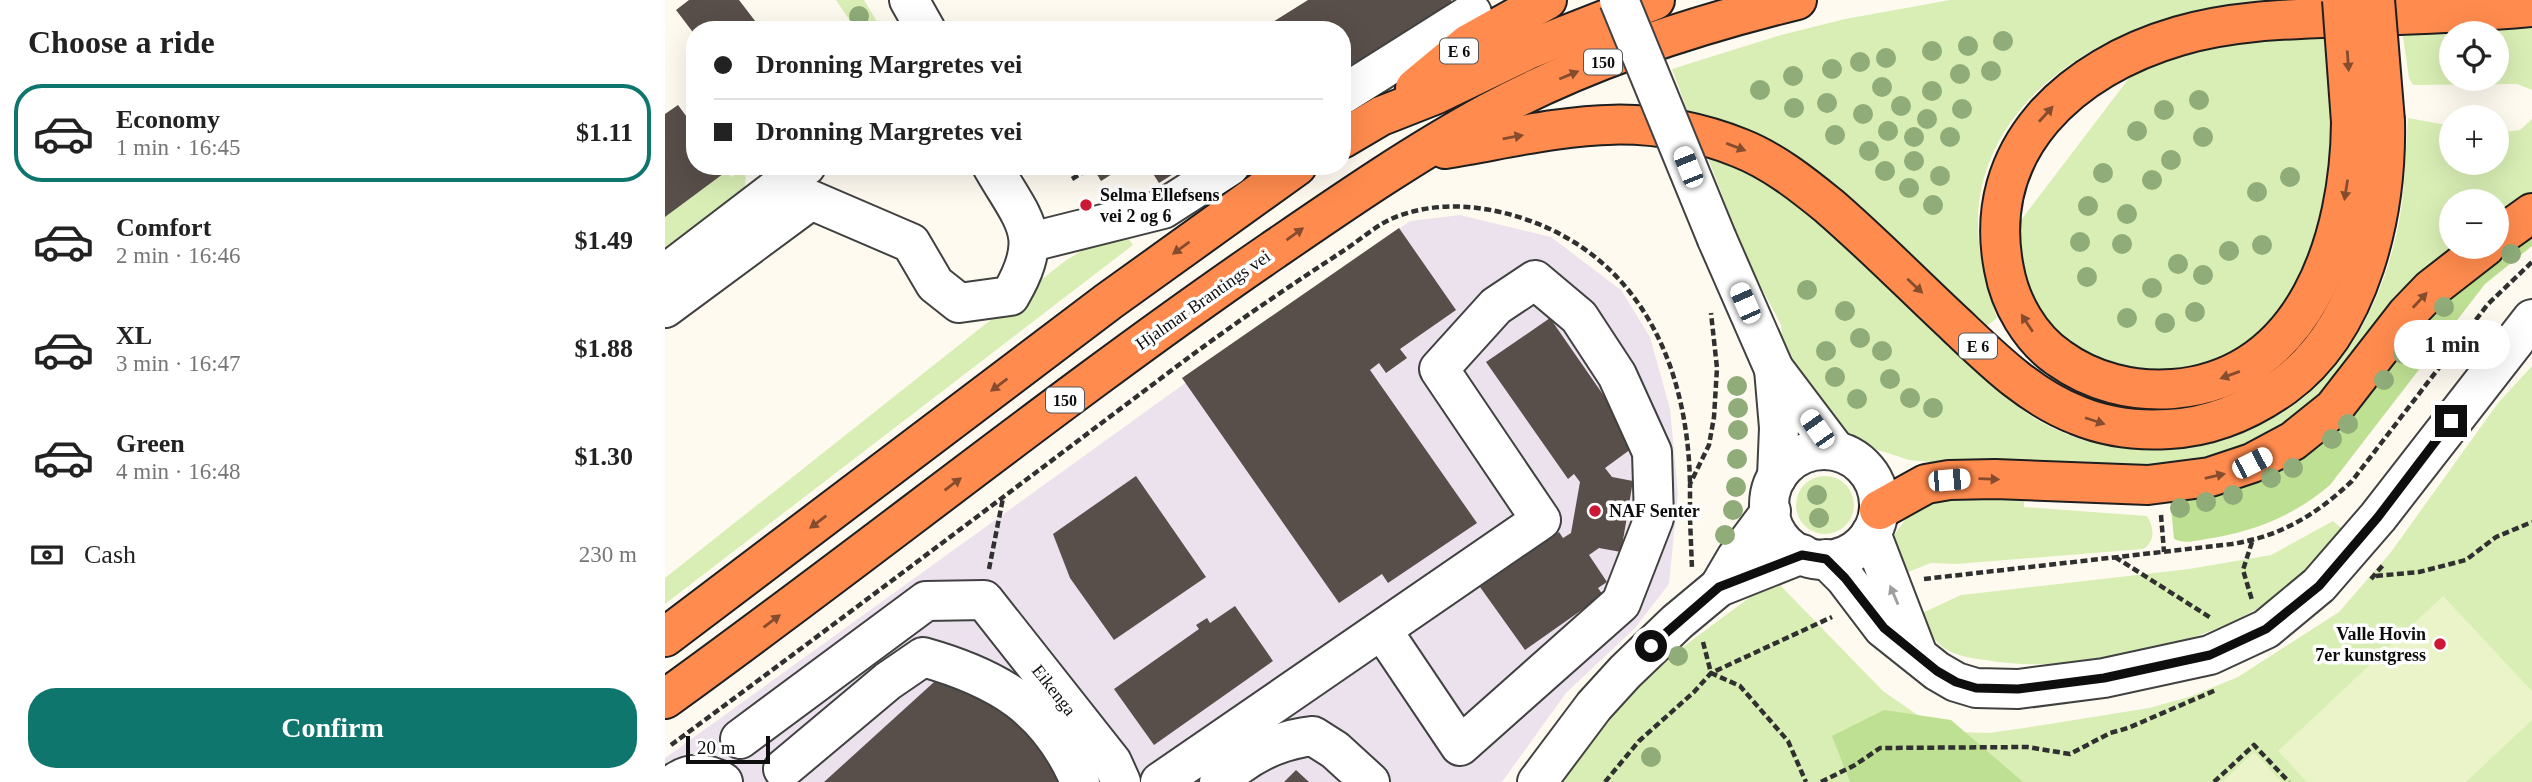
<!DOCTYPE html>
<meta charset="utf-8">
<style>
body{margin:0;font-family:"Times New Roman",serif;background:#f2f2f2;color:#222;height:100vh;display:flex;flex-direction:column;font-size:26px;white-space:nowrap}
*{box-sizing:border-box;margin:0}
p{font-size:23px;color:#767676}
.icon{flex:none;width:38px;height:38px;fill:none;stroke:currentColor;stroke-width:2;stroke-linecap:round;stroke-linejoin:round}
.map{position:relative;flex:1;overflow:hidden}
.panel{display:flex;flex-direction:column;background:#fff;width:665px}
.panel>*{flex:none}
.top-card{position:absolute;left:21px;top:21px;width:665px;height:154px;border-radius:28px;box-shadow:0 7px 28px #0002;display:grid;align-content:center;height:154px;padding:0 28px;background:#fff}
.fabs{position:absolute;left:1774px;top:21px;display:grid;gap:14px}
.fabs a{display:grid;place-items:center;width:70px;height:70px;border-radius:50%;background:#fff;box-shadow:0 7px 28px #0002;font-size:35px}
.scale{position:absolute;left:21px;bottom:18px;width:84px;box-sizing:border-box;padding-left:7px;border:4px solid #0e0e0e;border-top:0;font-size:19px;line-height:24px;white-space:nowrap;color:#0e0e0e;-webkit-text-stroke:5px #fff;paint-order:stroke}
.end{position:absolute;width:32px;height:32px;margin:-16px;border:9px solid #0e0e0e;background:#fff;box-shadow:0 0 0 4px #fff}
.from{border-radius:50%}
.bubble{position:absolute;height:49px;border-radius:24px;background:#fff;box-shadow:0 7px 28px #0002;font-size:23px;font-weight:800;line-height:49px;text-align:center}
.car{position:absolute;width:21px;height:42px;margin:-21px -10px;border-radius:9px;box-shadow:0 0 5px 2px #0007;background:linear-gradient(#fff 24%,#345 0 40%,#fff 0 76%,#345 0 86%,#fff 0)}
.top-card b{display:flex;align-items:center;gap:24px;height:66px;font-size:26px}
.top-card b+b{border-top:2px solid #e0e0e0}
.top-card i{width:18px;height:18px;background:#222}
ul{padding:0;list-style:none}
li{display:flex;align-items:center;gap:21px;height:98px;margin:0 14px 10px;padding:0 14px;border:4px solid transparent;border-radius:28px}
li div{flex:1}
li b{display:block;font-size:26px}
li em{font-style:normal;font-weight:800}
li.current{border-color:#0f766e}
li>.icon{width:63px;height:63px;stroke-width:1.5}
h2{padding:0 28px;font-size:32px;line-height:84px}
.pay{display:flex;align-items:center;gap:18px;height:77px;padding:0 28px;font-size:26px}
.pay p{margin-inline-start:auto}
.action{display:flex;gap:14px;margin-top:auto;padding:14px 28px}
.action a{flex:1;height:80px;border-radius:28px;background:#0f766e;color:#fff;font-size:28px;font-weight:800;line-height:80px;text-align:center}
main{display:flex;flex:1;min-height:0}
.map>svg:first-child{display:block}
.industrial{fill:#ebe2ee}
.green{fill:#d9eeb5;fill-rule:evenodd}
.forest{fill:#bee093}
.pitch{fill:#eaf4c8}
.building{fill:#584e4a}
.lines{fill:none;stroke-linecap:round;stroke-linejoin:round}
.minor-casing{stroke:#414141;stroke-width:42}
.highway-casing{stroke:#1f1f1f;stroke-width:42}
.path{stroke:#303030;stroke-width:4.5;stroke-dasharray:7 3.5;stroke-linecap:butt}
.minor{stroke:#fff;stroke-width:38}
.highway{stroke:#ff8b4e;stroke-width:38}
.minor-bridge-casing{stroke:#414141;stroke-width:42;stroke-linecap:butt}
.highway-bridge-casing{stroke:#1f1f1f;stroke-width:42;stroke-linecap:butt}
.minor-bridge{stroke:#fff;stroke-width:38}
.highway-bridge{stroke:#ff8b4e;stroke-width:38}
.tree{fill:#8fac79}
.oneway{fill:#864c2e}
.oneway2{fill:#9f9f9f}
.route{stroke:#0e0e0e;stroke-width:9}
.poi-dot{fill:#cd1835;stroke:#fff;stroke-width:2.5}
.labels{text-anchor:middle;stroke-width:7;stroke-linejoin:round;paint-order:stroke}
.shield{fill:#fff;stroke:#565656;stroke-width:2}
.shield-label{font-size:16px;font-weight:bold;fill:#0e0e0e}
.poi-label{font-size:18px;font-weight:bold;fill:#0e0e0e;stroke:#fff;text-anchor:start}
.street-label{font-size:18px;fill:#0e0e0e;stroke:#fff}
</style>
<main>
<section class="panel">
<h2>Choose a ride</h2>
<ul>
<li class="current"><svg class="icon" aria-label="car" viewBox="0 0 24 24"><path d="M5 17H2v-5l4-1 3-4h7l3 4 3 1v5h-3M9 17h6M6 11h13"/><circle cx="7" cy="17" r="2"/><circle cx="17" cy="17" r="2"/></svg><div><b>Economy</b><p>1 min · 16:45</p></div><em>$1.11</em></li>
<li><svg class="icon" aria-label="car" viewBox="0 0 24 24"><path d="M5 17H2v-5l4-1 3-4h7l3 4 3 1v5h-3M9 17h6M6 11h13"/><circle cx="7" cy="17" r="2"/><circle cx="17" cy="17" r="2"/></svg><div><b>Comfort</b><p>2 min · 16:46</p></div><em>$1.49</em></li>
<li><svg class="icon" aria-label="car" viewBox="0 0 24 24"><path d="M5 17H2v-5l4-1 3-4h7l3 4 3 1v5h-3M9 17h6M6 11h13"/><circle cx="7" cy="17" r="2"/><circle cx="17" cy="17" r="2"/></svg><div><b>XL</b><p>3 min · 16:47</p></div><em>$1.88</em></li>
<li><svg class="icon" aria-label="car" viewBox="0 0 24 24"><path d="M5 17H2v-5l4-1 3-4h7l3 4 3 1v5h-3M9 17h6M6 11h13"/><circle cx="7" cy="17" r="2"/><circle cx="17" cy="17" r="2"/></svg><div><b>Green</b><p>4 min · 16:48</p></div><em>$1.30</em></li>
</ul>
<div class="pay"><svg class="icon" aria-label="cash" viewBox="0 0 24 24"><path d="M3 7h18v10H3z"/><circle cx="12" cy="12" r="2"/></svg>Cash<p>230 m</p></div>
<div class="action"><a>Confirm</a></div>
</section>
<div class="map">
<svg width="1867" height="782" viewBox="0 0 1867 782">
<rect width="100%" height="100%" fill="#fffaf0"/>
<!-- industrial -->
<polygon class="industrial" points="795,215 886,237 956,290 985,337 1005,409 1013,493 1004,584 970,628 901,693 837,782 0,782 0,758 745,221"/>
<!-- green -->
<g class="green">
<polygon points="171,0 199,0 217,30 191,30"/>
<path d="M1285,0H1793C1732,3 1670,6 1608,9C1581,11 1550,9 1524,14C1422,35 1312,110 1313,225C1313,258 1322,287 1332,318L1318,329L1024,115L1007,69L1116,35L1180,19Z"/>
<path d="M1867,24V90L1852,84L1748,85L1744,78L1737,30ZM1787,33H1832V79H1787Z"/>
<path d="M1662,35C1665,74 1670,113 1670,152C1670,189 1651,251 1635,284C1630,295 1620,304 1612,313C1606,321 1599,331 1591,337C1532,381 1447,386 1392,332C1364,305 1356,261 1353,224L1468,73L1502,59L1546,48L1590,40Z"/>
<path d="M1743,118L1787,126V163H1832V133L1855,130L1867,119V201L1832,226V201H1787V247H1802L1650,408L1541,467L1287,464L1244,460L1207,448L1166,424L1141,391L1117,338L1116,325L1082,260L1041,153C1078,170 1114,186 1146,213C1196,256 1243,305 1291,351C1314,373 1337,396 1363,414C1419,452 1502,459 1566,438C1579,433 1592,426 1604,420C1683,381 1726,286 1737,203C1740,175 1741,146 1743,118Z"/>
<polygon points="81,168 80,189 0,248 0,217 62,171 66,177"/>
<polygon points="455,227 468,245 0,604 0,578 400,261"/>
<polygon points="1867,366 1867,782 898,782 934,730 995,664 1096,589 1113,583 1218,691 1257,718 1291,732 1324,733 1366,727 1484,708 1524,697 1573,677 1674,612 1726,552 1833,403"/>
<circle cx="1160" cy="505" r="29"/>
<path d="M1359,492V507L1482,516C1489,527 1491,542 1478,549L1291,564L1266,563L1233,576L1228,553L1229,535L1246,512L1274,494Z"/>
<path d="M1668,521L1681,532C1650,564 1618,595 1579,616C1510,652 1396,674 1320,660C1306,658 1291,656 1279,648C1267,640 1261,626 1255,614L1296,595L1524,569L1606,555Z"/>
</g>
<!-- forest -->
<g class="forest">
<path d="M1867,227V246L1820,284L1665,485C1629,516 1588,532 1541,539C1530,541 1519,544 1509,539L1505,497L1554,489Z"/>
<polygon points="1219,710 1286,720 1358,782 1185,782 1167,736"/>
</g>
<!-- pitch -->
<g class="pitch">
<polygon points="1778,596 1867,691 1867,720 1801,782 1642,782 1613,751"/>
<polygon points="1589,752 1617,782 1557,782"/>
</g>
<!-- building -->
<g class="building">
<polygon points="24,0 74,0 97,30 30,30 30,35 11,10"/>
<polygon points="643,0 786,0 789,5 677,70 677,30 595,30"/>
<polygon points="13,105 30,128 30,166 58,166 62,171 0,217 0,114"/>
<polygon points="427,166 460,166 436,181"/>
<polygon points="483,166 521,166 494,183"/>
<polygon points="734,228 791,310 735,349 742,358 721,373 714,363 705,370 812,523 723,583 717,574 674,603 517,378"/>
<polygon points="885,318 966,435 959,439 966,449 940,468 947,477 968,481 956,552 934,548 924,555 942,582 933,588 938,595 860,650 815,587 894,532 898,538 906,533 915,482 909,474 903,479 821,362"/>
<polygon points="471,476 541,577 449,640 405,578 388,534"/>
<polygon points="570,606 608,661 489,745 449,689 534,629 531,625 542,618 545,623"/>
<polygon points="279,673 357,714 406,782 159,782"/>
<polygon points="631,770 644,782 619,782"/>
</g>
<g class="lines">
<defs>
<g id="minor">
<polyline points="244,0 261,30"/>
<polyline points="677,95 807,13"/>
<polyline points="1052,239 1109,369 1171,451"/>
<polyline points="366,242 498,209 565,166"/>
<polyline points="0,274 141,166"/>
<path d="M0,308L146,200L246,243L270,284L294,303L345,296C381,235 359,222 327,166"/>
<polyline points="1109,369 1114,428 1112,477"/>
<circle cx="1159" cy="505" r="55"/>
<polyline points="1206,533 1251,650"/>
<polyline points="1161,559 1180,578 1218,628 1272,671 1291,682 1311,688 1353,689 1439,678 1545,655 1601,629 1654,585 1713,517 1867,319"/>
<polyline points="1054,587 1071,558 1106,511"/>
<polyline points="75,739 261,601 319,600 447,762 456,782"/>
<path d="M118,769L223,681L258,657C333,678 384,708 415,782"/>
<path d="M11,782C26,771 43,773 58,782"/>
<polyline points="495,782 876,520 774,369 831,306 870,280 914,317 952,375 987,452 989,518 956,603 795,746 717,630"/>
<path d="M554,782C581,756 611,740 648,736L670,750L705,782"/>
<polyline points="872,782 929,706 960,672 1012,622 1054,587 1137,554"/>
</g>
<g id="highway">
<polyline points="750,88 803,44 882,0"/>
<path d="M1686,122C1685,237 1642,378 1508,389C1468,392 1427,382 1394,358C1365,338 1345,303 1339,269C1315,148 1407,67 1514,36C1567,20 1628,19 1683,17C1745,15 1806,13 1867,7"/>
<polyline points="677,139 716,116 772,94 865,49 990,0"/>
<path d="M780,149C888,131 967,105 1075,148C1108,161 1137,184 1164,206C1208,244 1249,286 1292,326C1328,360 1365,397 1412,415C1441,427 1473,431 1504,429C1547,427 1584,411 1619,386C1697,329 1722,212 1720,121"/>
<polyline points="1832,238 1867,213"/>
<polyline points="1214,510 1261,484 1284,480 1330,479 1483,485 1545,477 1587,463 1628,441 1669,408 1742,314 1766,289 1820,247"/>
<polyline points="0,637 444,301 632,166"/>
<path d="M0,699C204,552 400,393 607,251C677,203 748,154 823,113C918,61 1026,26 1132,0"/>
</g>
</defs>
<!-- minor casing -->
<use href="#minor" class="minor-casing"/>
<!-- highway casing -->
<use href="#highway" class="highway-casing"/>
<!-- path -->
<g class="path">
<polyline points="407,179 427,167"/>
<polyline points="1025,509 1025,484 1044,445 1049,417 1052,368 1046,313"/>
<polyline points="1496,515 1499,552"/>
<polyline points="1025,518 1027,569"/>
<polyline points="1587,542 1578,570 1587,600"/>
<polyline points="1450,557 1546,618"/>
<polyline points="324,569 338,498"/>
<polyline points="1711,576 1754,572 1801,560 1831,537 1867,522"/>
<path d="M1259,579L1567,544C1616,536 1651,515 1687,481L1823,304L1867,262"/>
<polyline points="1706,579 1718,565"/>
<polyline points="1038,642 1046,673 1075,686 1123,741 1141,782"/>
<path d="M6,745C170,624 333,501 495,379C554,334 614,293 675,253C693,242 713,223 733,216C776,201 817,205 860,219C977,259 1023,368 1025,484"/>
<polyline points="940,782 974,741 1029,692 1046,673 1167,617"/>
<polyline points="1156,782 1190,765 1215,748 1362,747 1405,754 1445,733 1463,728 1551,690"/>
<polyline points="1549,782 1589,745 1624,782"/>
</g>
<!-- minor -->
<use href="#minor" class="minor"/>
<!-- highway -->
<use href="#highway" class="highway"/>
<defs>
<polyline id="minor-bridge" points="954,0 1052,239"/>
<g id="highway-bridge">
<polyline points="1677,0 1686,122"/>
<polyline points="1710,0 1720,121"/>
</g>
</defs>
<!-- minor-bridge casing -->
<use href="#minor-bridge" class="minor-bridge-casing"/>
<!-- highway-bridge casing -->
<use href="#highway-bridge" class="highway-bridge-casing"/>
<!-- minor-bridge -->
<use href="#minor-bridge" class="minor-bridge"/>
<!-- highway-bridge -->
<use href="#highway-bridge" class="highway-bridge"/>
</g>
<!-- trees -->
<g class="tree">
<circle cx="194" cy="16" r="10"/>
<circle cx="1338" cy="41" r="10"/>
<circle cx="1303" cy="46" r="10"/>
<circle cx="1267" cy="51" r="10"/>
<circle cx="1221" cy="58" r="10"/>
<circle cx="1195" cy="62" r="10"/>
<circle cx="1167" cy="69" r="10"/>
<circle cx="1326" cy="71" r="10"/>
<circle cx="1295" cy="74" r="10"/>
<circle cx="1128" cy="76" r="10"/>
<circle cx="1217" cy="87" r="10"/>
<circle cx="1095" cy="90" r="10"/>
<circle cx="1267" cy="91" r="10"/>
<circle cx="1534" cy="100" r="10"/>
<circle cx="1162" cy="103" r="10"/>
<circle cx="1236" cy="106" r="10"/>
<circle cx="1129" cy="108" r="10"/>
<circle cx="1297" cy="109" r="10"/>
<circle cx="1499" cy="110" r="10"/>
<circle cx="1198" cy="114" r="10"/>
<circle cx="1262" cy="119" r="10"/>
<circle cx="1223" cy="131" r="10"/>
<circle cx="1472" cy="131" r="10"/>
<circle cx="1170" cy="135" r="10"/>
<circle cx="1249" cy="137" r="10"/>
<circle cx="1285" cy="137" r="10"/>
<circle cx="1538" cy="137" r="10"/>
<circle cx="1204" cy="151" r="10"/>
<circle cx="1506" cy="160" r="10"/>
<circle cx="1249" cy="161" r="10"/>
<circle cx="1220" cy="171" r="10"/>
<circle cx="1438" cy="173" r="10"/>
<circle cx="1275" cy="176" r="10"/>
<circle cx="1625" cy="177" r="10"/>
<circle cx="1487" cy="180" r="10"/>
<circle cx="1244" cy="188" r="10"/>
<circle cx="1592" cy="192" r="10"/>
<circle cx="1268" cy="205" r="10"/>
<circle cx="1423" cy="206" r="10"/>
<circle cx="1462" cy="214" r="10"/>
<circle cx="1415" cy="242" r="10"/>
<circle cx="1457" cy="244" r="10"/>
<circle cx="1597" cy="245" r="10"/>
<circle cx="1564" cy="251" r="10"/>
<circle cx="1846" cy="254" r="10"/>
<circle cx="1513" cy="264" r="10"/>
<circle cx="1538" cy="275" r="10"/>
<circle cx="1422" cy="277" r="10"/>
<circle cx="1487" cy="288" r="10"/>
<circle cx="1142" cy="290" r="10"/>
<circle cx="1779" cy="307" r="10"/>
<circle cx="1180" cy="311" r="10"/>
<circle cx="1530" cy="312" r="10"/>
<circle cx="1462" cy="318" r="10"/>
<circle cx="1500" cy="323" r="10"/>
<circle cx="1195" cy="338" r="10"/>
<circle cx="1161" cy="351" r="10"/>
<circle cx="1217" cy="351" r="10"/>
<circle cx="1738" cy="354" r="10"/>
<circle cx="1170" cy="377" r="10"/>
<circle cx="1225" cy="379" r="10"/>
<circle cx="1719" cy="380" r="10"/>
<circle cx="1072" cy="386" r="10"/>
<circle cx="1245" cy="398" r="10"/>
<circle cx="1192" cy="399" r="10"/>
<circle cx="1073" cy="408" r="10"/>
<circle cx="1268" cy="408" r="10"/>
<circle cx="1683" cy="424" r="10"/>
<circle cx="1073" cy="430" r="10"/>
<circle cx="1667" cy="439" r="10"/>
<circle cx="1072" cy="459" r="10"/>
<circle cx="1628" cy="468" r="10"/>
<circle cx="1606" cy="478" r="10"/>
<circle cx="1071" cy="487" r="10"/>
<circle cx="1152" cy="495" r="10"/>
<circle cx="1568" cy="495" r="10"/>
<circle cx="1541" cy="502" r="10"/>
<circle cx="1515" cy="508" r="10"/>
<circle cx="1068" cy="510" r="10"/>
<circle cx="1154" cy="518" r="10"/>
<circle cx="1060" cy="535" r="10"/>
<circle cx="1013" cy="656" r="10"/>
<circle cx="986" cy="757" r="10"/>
</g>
<!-- one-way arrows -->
<defs><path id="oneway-solid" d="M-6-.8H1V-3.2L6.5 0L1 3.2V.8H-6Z" transform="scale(1.75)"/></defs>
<g class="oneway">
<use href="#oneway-solid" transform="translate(1683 61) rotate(86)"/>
<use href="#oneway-solid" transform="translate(904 75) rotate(-22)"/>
<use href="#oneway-solid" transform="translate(1381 114) rotate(-48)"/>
<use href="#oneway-solid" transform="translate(848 137) rotate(-10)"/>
<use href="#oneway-solid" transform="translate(1071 147) rotate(21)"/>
<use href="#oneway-solid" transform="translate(1681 190) rotate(99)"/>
<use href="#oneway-solid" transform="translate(630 234) rotate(-36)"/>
<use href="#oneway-solid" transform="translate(516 248) rotate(144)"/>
<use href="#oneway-solid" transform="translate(1250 286) rotate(43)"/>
<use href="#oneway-solid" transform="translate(1755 300) rotate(-47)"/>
<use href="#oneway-solid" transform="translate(1362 323) rotate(-123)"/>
<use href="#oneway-solid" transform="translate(1565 375) rotate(160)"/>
<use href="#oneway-solid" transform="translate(334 385) rotate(143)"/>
<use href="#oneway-solid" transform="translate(1430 421) rotate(18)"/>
<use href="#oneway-solid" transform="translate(1550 476) rotate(-13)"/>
<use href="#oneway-solid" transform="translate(1324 479) rotate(2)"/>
<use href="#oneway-solid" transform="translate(288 484) rotate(-37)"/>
<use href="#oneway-solid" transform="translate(153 522) rotate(143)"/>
<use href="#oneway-solid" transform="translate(107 621) rotate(-37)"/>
</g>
<use class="oneway2" href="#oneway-solid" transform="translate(1229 595) rotate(-113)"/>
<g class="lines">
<!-- route -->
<polyline class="route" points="986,646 1054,587 1137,555 1161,559 1180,578 1219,628 1272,671 1291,682 1311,688 1353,689 1439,678 1545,655 1601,629 1654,586 1713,517 1786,421"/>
</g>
<!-- markers -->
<g class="poi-dot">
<circle cx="421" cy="205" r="7"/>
<circle cx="930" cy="511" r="7"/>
<circle cx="1775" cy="644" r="7"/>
</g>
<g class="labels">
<!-- shield labels -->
<g class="shield">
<rect x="775" y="38.5" width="38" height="25" rx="5"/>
<rect x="919" y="49.5" width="38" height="25" rx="5"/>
<rect x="1294" y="333.5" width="38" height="25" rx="5"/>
<rect x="381" y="387.5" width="38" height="25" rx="5"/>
</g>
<g class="shield-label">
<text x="794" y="57">E 6</text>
<text x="938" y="68">150</text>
<text x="1313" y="352">E 6</text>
<text x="400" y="406">150</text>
</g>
<!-- poi labels -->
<g class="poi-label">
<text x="435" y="201">Selma Ellefsens<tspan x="435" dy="21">vei 2 og 6</tspan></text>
<text x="944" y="517">NAF Senter</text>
<text x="1761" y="640" text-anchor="end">Valle Hovin<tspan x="1761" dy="21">7er kunstgress</tspan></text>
</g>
<!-- street labels -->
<g class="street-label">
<text transform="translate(538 300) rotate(-35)" y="6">Hjalmar Brantings vei</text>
<text transform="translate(389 690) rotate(52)" y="6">Eikenga</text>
</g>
</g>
</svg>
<div class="fabs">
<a><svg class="icon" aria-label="locate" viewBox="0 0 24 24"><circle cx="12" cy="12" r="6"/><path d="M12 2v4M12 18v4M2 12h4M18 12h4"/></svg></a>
<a>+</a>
<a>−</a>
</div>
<div class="scale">20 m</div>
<i class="end from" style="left:986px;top:646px"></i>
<i class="end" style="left:1786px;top:421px"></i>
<div class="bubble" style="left:1729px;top:320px;width:116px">1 min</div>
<i class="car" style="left:1023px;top:167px;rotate:338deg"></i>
<i class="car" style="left:1080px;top:303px;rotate:336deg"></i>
<i class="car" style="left:1152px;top:429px;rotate:325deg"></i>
<i class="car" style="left:1587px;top:463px;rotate:63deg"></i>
<i class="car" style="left:1284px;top:480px;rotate:85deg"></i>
<div class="top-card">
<b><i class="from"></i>Dronning Margretes vei</b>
<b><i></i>Dronning Margretes vei</b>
</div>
</div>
</main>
